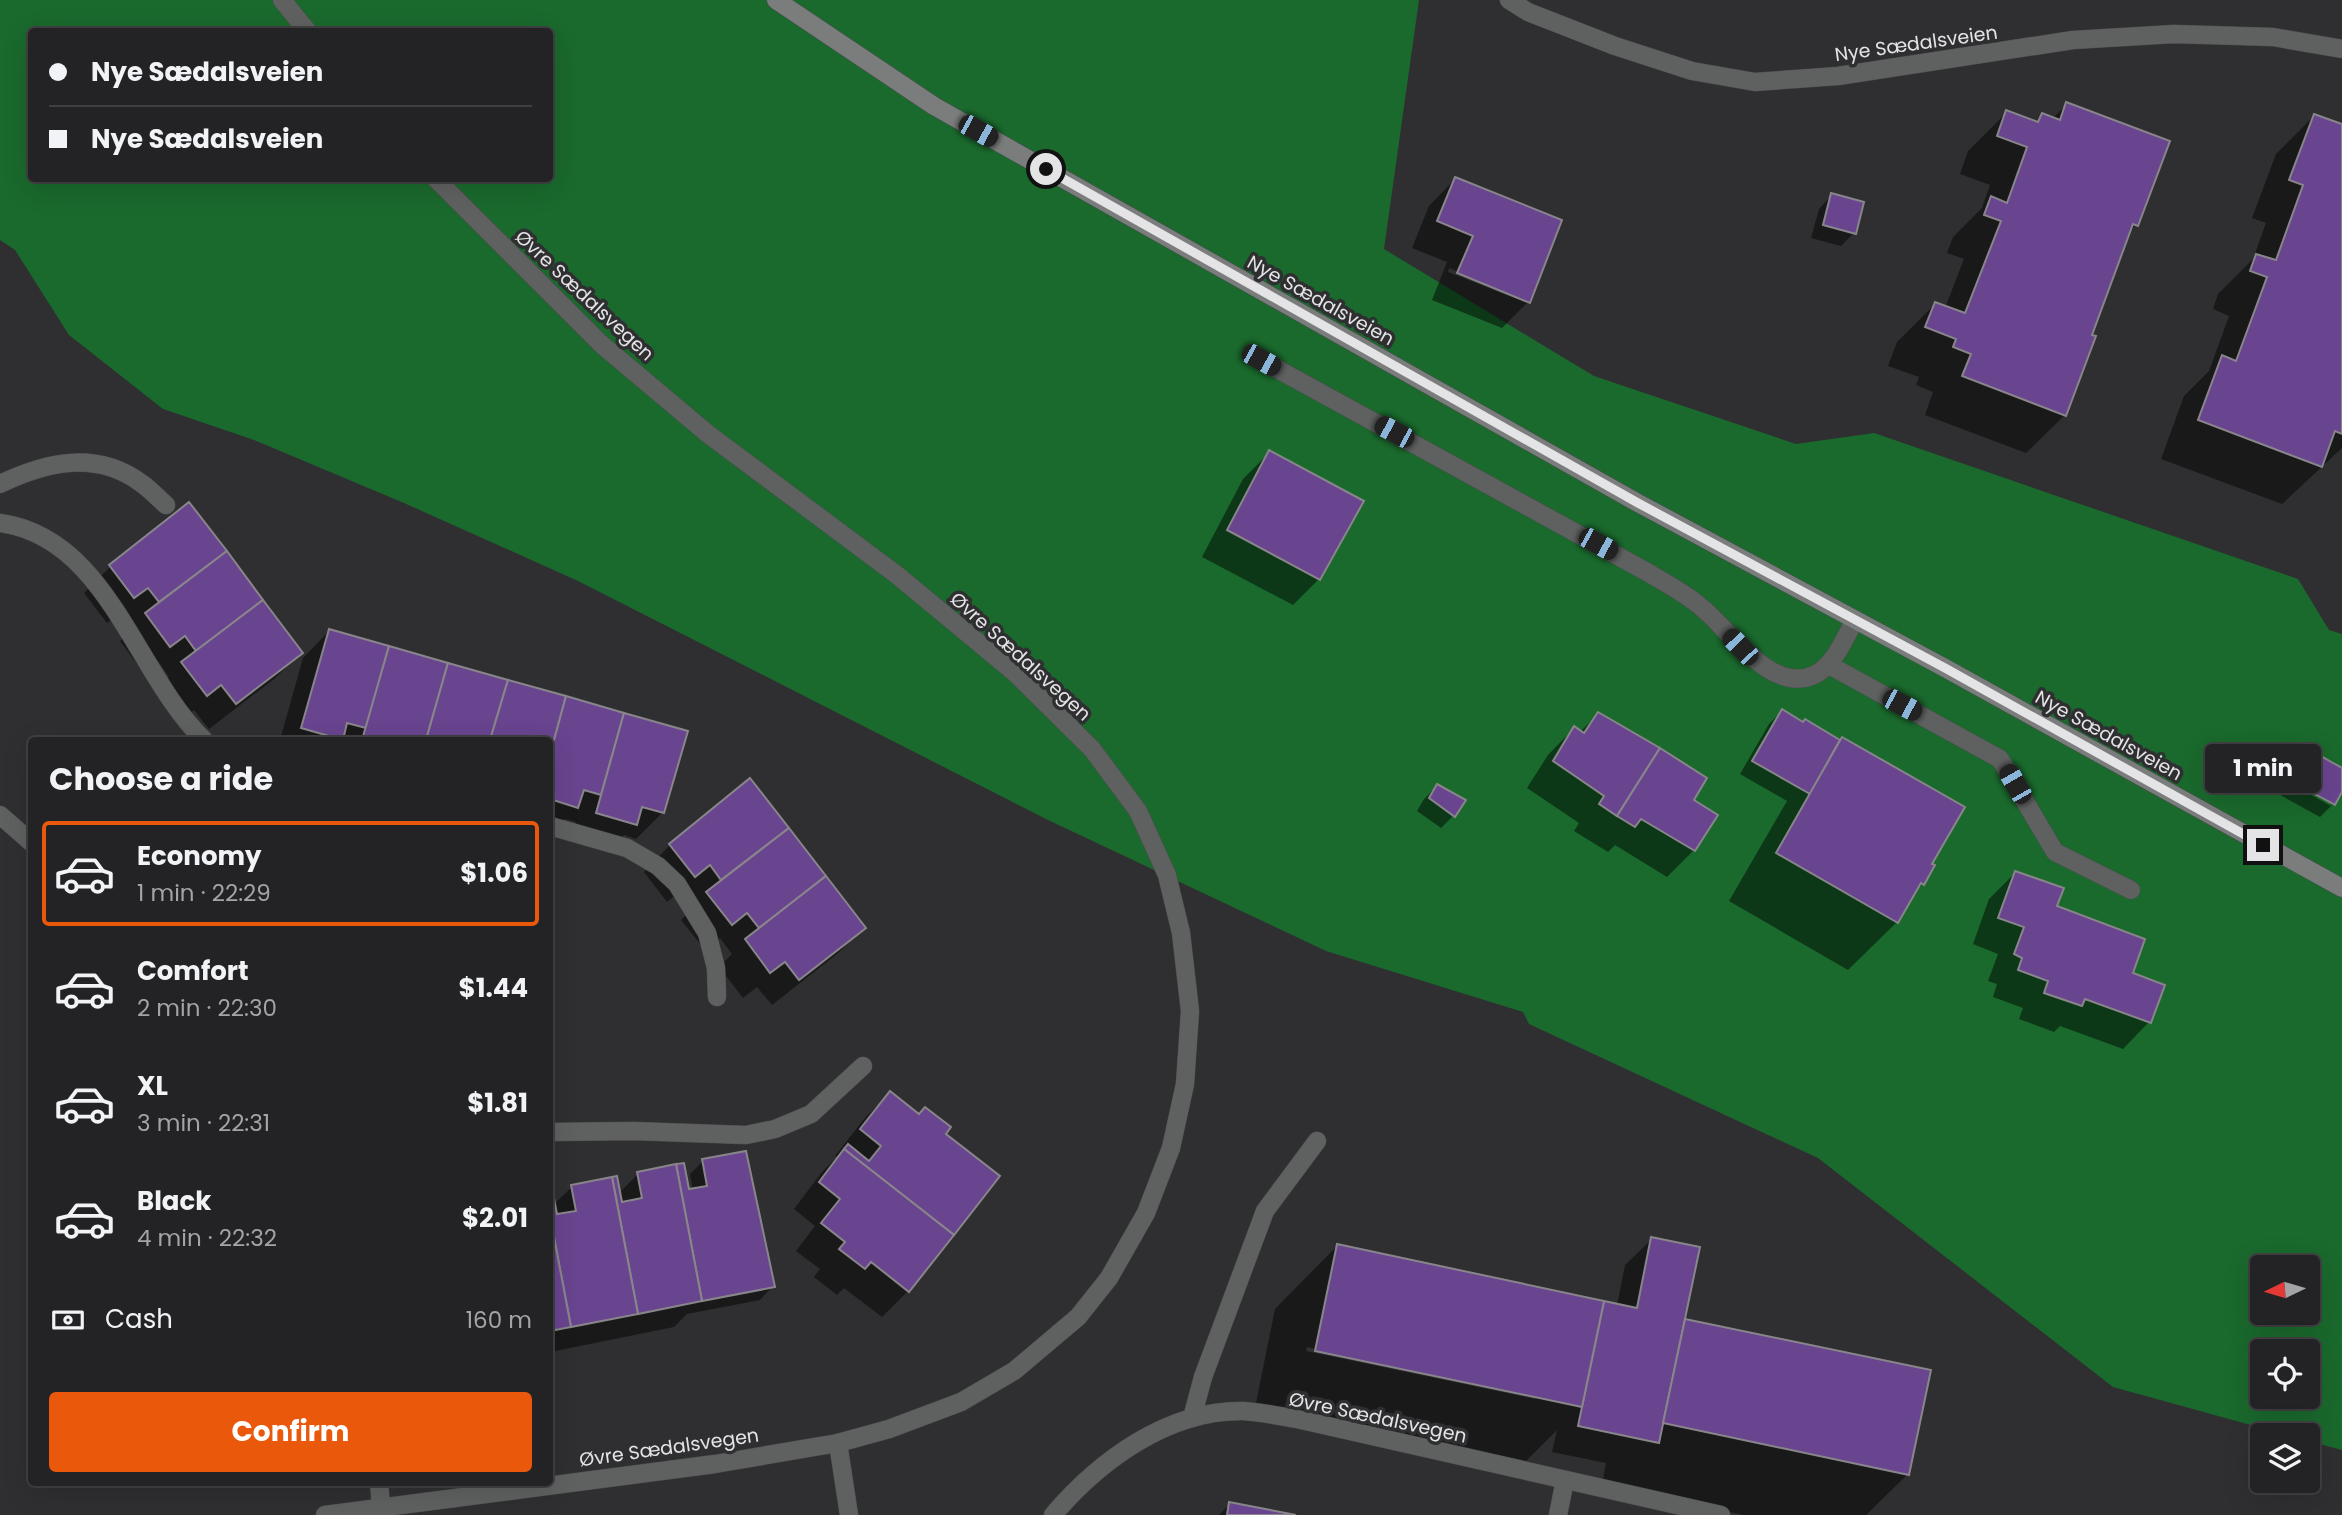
<!DOCTYPE html>
<meta charset="utf-8">
<style>
body{margin:0;font-family:Poppins,sans-serif;background:#2b2b2e;color:#f1f3f6;height:100vh;display:flex;flex-direction:column;font-size:26px;white-space:nowrap}
*{box-sizing:border-box;margin:0}
p{font-size:23px;color:#a3a4a7}
.icon{flex:none;width:38px;height:38px;fill:none;stroke:currentColor;stroke-width:2;stroke-linecap:round;stroke-linejoin:round}
.map{position:relative;flex:1;overflow:hidden}
.details{position:absolute;left:28px;top:737px;width:525px;height:749px;display:flex;flex-direction:column;background:#232326;border-radius:7px;box-shadow:0 7px 28px #0002,0 0 0 2px #404043}
.details>*{flex:none}
.hud{position:absolute;left:28px;top:28px;width:525px;height:154px;border-radius:7px;box-shadow:0 7px 28px #0002,0 0 0 2px #404043;display:grid;align-content:center;height:154px;padding:0 21px;background:#232326}
.needle{width:46px;rotate:265deg}
.controls{position:absolute;left:2250px;top:1255px;display:grid;gap:14px}
.controls a{display:grid;place-items:center;width:70px;height:70px;border-radius:7px;background:#232326;box-shadow:0 7px 28px #0002,0 0 0 2px #404043;font-size:35px}
.end{position:absolute;width:32px;height:32px;margin:-16px;border:9px solid #e4e3e5;background:#111;box-shadow:0 0 0 4px #111}
.from{border-radius:50%}
.bubble{position:absolute;height:49px;border-radius:7px;background:#232326;box-shadow:0 7px 28px #0002,0 0 0 2px #404043;font-size:23px;font-weight:700;line-height:49px;text-align:center}
.car{position:absolute;width:21px;height:42px;margin:-21px -10px;border-radius:9px;box-shadow:0 0 5px 2px #0007;background:linear-gradient(#222 24%,#8ab4d8 0 40%,#222 0 76%,#8ab4d8 0 86%,#222 0)}
.hud b{display:flex;align-items:center;gap:24px;height:66px;font-size:26px}
.hud b+b{border-top:2px solid #404043}
.hud i{width:18px;height:18px;background:#f1f3f6}
ul{padding:0;list-style:none}
li{display:flex;align-items:center;gap:21px;height:105px;margin:0 14px 10px;padding:0 7px;border:4px solid transparent;border-radius:7px}
li div{flex:1}
li b{display:block;font-size:26px}
li em{font-style:normal;font-weight:700}
li.active{border-color:#ea580c}
li>.icon{width:63px;height:63px;stroke-width:1.5}
h2{padding:0 21px;font-size:32px;line-height:84px}
.pay{display:flex;align-items:center;gap:18px;height:77px;padding:0 21px;font-size:26px}
.pay p{margin-inline-start:auto}
.primary-button{display:flex;gap:14px;margin-top:auto;padding:14px 21px}
.primary-button a{flex:1;height:80px;border-radius:7px;background:#ea580c;color:#fff;font-size:28px;font-weight:700;line-height:80px;text-align:center}
.map>svg:first-child{display:block}
.green{fill:#1a692d;fill-rule:evenodd}
.shadow{fill:#0007;fill-rule:evenodd}
.building{fill:#69448f;stroke:#88868a;stroke-width:2}
.lines{fill:none;stroke-linecap:round;stroke-linejoin:round}
.service-casing{stroke:#4c4c4f;stroke-width:19}
.minor-casing{stroke:#4c4c4f;stroke-width:19}
.secondary-casing{stroke:#4c4c4f;stroke-width:19}
.service{stroke:#5f6160;stroke-width:18}
.minor{stroke:#5f6160;stroke-width:18}
.secondary{stroke:#7a7d7c;stroke-width:18}
.route{stroke:#e4e3e5;stroke-width:9}
.labels{text-anchor:middle;stroke-width:7;stroke-linejoin:round;paint-order:stroke}
.street-label{font-size:19px;fill:#e4e3e5;stroke:#2f2f32}
</style>
<div class="map">
<svg width="2342" height="1515" viewBox="0 0 2342 1515">
<rect width="100%" height="100%" fill="#2f2f32"/>
<!-- green -->
<path class="green" d="M0,0H1419L1384,249L1594,376L1796,444L1874,433L2298,579L2329,630L2342,634V1450L2308,1441V1435H2287L2113,1387L1818,1158L1529,1024L1523,1012L1326,951L1048,820L578,581L404,503L254,440L163,409L69,335L15,250L0,240ZM32,32H550V178H32ZM2263,1267H2308V1312H2263ZM2263,1351H2308V1396H2263Z"/>
<!-- shadow -->
<g class="shadow">
<polygon points="2067,104 2136,225 2128,234 2090,336 2065,415 2026,453 1925,415 1933,392 1916,385 1919,377 1888,366 1897,342 1935,304 1945,308 1964,259 1947,253 1953,237 1982,208 1990,185 1960,174 1968,151 2007,112 2034,123 2042,115 2052,119"/>
<polygon points="2314,116 2342,126 2342,448 2282,504 2161,459 2184,396 2209,371 2229,316 2213,309 2218,294 2253,259 2266,223 2252,218 2276,154"/>
<path d="M1455,179L1528,302L1502,328L1432,300L1447,262L1412,248L1429,206ZM1449,268L1517,296V299L1448,272Z"/>
<polygon points="1832,195 1854,233 1841,246 1811,238 1819,209"/>
<polygon points="1270,452 1319,579 1293,605 1202,557 1243,479"/>
<polygon points="189,505 301,653 274,679 209,729 194,710 180,721 156,690 169,677 158,661 143,672 120,641 133,628 121,613 107,623 84,593 111,566"/>
<polygon points="329,631 685,732 663,812 636,839 624,835 609,850 571,839 576,822 565,819 550,833 550,740 280,740 303,658"/>
<polygon points="1782,711 1803,724 1805,721 1840,741 1929,865 1923,884 1913,893 1897,922 1848,970 1729,901 1787,801 1740,774 1769,724"/>
<polygon points="1598,714 1691,800 1715,815 1694,850 1667,877 1615,845 1608,852 1574,831 1579,823 1527,788 1548,755 1574,728 1580,732"/>
<polygon points="2303,748 2342,770 2342,788 2333,804 2320,817 2273,791 2281,778 2331,806 2331,802 2282,775 2290,761"/>
<polygon points="750,780 864,928 837,954 772,1005 757,987 743,998 719,967 732,954 720,938 705,950 681,920 695,906 682,890 667,902 644,872 670,845"/>
<polygon points="1437,786 1454,815 1441,828 1417,811 1424,799"/>
<polygon points="2015,873 2055,907 2149,1022 2123,1049 2060,1026 2054,1032 2019,1019 2023,1008 1993,997 1997,984 1988,981 1998,954 1973,944 1989,899"/>
<polygon points="32,1037 32,1066 26,1042"/>
<polygon points="890,1093 943,1134 908,1291 882,1317 844,1288 837,1295 814,1277 820,1269 796,1251 815,1226 794,1209 822,1172 837,1157 835,1156 864,1119"/>
<polygon points="703,1161 773,1286 760,1300 687,1314 674,1327 550,1352 550,1190 553,1205 572,1187 619,1193 638,1174 687,1191 693,1190 690,1174"/>
<path d="M1652,1239L1682,1325L1686,1321L1908,1474L1866,1515H1744L1602,1485L1606,1463L1552,1452L1557,1430L1518,1469L1254,1413L1275,1309L1337,1246L1617,1306L1625,1265ZM1307,1347L1535,1396V1399L1306,1351Z"/>
<polygon points="1230,1504 1287,1515 1219,1515"/>
</g>
<!-- building -->
<g class="building">
<polygon points="2066,102 2170,141 2138,226 2133,224 2092,335 2096,336 2066,416 1962,376 1971,354 1953,347 1956,339 1925,327 1935,302 1965,313 2001,221 1984,215 1991,196 2007,203 2027,147 1997,136 2006,110 2038,122 2042,113 2060,120"/>
<polygon points="2314,114 2342,124 2342,434 2335,431 2322,467 2198,420 2222,355 2236,361 2267,277 2250,271 2256,254 2276,260 2303,185 2289,180"/>
<polygon points="1455,177 1562,220 1530,303 1457,273 1473,236 1437,221"/>
<polygon points="1831,193 1864,202 1856,234 1823,225"/>
<polygon points="1269,450 1364,501 1320,580 1227,530"/>
<polygon points="189,502 227,551 159,602 148,588 134,598 109,565"/>
<polygon points="227,551 263,600 196,651 185,636 170,647 145,613"/>
<polygon points="263,600 303,653 236,704 221,685 207,696 181,662"/>
<polygon points="329,629 389,646 366,728 347,723 343,740 301,728"/>
<polygon points="389,646 448,663 426,740 362,740"/>
<polygon points="448,663 508,680 490,740 426,740"/>
<polygon points="508,680 566,696 550,755 550,740 490,740"/>
<polygon points="566,696 624,713 601,795 584,790 578,808 550,799 550,755"/>
<polygon points="1782,709 1803,722 1805,719 1840,740 1810,794 1752,761"/>
<polygon points="1598,712 1660,748 1617,816 1599,804 1604,796 1553,761 1574,726 1584,733"/>
<polygon points="624,713 688,731 664,813 642,807 637,825 596,813"/>
<polygon points="1842,737 1965,807 1932,864 1935,865 1924,885 1921,883 1898,923 1776,853"/>
<polygon points="2303,746 2342,768 2342,792 2335,805 2285,778"/>
<polygon points="1660,748 1707,778 1694,800 1718,815 1695,851 1641,819 1635,827 1617,816"/>
<polygon points="750,778 789,828 721,880 710,865 695,877 669,844"/>
<polygon points="1437,784 1466,800 1455,817 1429,798"/>
<polygon points="789,828 826,876 759,928 747,913 732,925 706,892"/>
<polygon points="2015,871 2064,888 2057,906 2145,939 2133,973 2165,985 2151,1023 2085,999 2082,1006 2044,993 2048,981 2018,970 2022,958 2014,954 2024,927 1998,918"/>
<polygon points="826,876 866,928 799,980 785,962 770,973 745,939"/>
<polygon points="890,1091 919,1114 925,1107 951,1127 946,1134 1000,1176 954,1235 844,1149 848,1144 869,1161 881,1146 860,1129"/>
<polygon points="844,1149 954,1235 909,1292 871,1262 865,1269 839,1249 845,1242 821,1223 840,1199 819,1182"/>
<polygon points="746,1151 775,1287 702,1301 676,1164 684,1163 689,1189 707,1186 702,1159"/>
<polygon points="676,1164 702,1301 638,1314 612,1177 617,1176 622,1202 642,1198 637,1172"/>
<polygon points="612,1177 638,1314 571,1327 550,1216 550,1189 552,1188 557,1214 576,1211 571,1185"/>
<polygon points="550,1216 571,1327 550,1331"/>
<polygon points="1651,1237 1700,1247 1659,1443 1578,1426 1604,1301 1637,1308"/>
<polygon points="1337,1244 1604,1301 1582,1407 1315,1351"/>
<polygon points="1685,1319 1931,1370 1909,1475 1663,1423"/>
<polygon points="1229,1502 1296,1515 1227,1515"/>
</g>
<g class="lines">
<defs>
<g id="service">
<path d="M0,484C46,462 96,450 141,483C150,489 158,498 166,505"/>
<path d="M0,523C108,538 135,674 204,740"/>
<polyline points="550,826 627,848 658,866 677,884 707,933 716,968 717,997"/>
<polyline points="550,1132 633,1131 746,1135 775,1129 811,1114 863,1066"/>
<polyline points="1192,1418 1203,1377 1265,1211 1317,1141"/>
<polyline points="1558,1515 1565,1480"/>
</g>
<g id="minor">
<polyline points="282,0 308,32"/>
<polyline points="1509,0 1528,12 1615,46 1692,71 1755,82 1838,76 2073,40 2174,34 2273,37 2342,49"/>
<path d="M1261,360L1647,572C1665,583 1685,593 1701,607C1729,629 1771,695 1814,675C1834,666 1844,639 1855,620"/>
<polyline points="1829,665 2000,759 2055,852 2131,890"/>
<polyline points="0,815 32,843"/>
<polyline points="838,1443 849,1515"/>
<polyline points="379,1482 381,1507"/>
<polyline points="325,1515 715,1464 838,1443 889,1429 961,1402 1014,1371 1078,1317 1109,1278 1146,1213 1171,1148 1185,1084 1190,1011 1181,933 1167,875 1138,811 1092,749 1014,672 897,575 708,434 601,344 435,178"/>
<path d="M1053,1515C1100,1460 1168,1410 1243,1411C1261,1412 1279,1416 1297,1419L1721,1515"/>
</g>
<polyline id="secondary" points="776,0 934,106 1638,503 1945,668 2342,888"/>
</defs>
<!-- service casing -->
<use href="#service" class="service-casing"/>
<!-- minor casing -->
<use href="#minor" class="minor-casing"/>
<!-- secondary casing -->
<use href="#secondary" class="secondary-casing"/>
<!-- service -->
<use href="#service" class="service"/>
<!-- minor -->
<use href="#minor" class="minor"/>
<!-- secondary -->
<use href="#secondary" class="secondary"/>
</g>
<g class="lines">
<!-- route -->
<polyline class="route" points="1046,169 1638,503 1945,668 2263,845"/>
</g>
<g class="labels">
<!-- street labels -->
<g class="street-label">
<text transform="translate(1916 43) rotate(-8)" y="7">Nye Sædalsveien</text>
<text transform="translate(585 295) rotate(43)" y="7">Øvre Sædalsvegen</text>
<text transform="translate(1321 300) rotate(29)" y="7">Nye Sædalsveien</text>
<text transform="translate(1021 656) rotate(42)" y="7">Øvre Sædalsvegen</text>
<text transform="translate(2109 735) rotate(29)" y="7">Nye Sædalsveien</text>
<text transform="translate(1378 1417) rotate(12)" y="7">Øvre Sædalsvegen</text>
<text transform="translate(669 1447) rotate(-8)" y="7">Øvre Sædalsvegen</text>
</g>
</g>
</svg>
<div class="controls">
<a><svg class="needle" viewBox="-14 -14 28 28"><path d="M0-13l5 13h-10z" fill="#e53935"/><path d="M0 13l5-13h-10z" fill="#a3a4a7"/></svg></a>
<a><svg class="icon" aria-label="locate" viewBox="0 0 24 24"><circle cx="12" cy="12" r="6"/><path d="M12 2v4M12 18v4M2 12h4M18 12h4"/></svg></a>
<a><svg class="icon" aria-label="layers" viewBox="0 0 24 24"><path d="M12 4l9 5-9 5-9-5zM3 14l9 5 9-5"/></svg></a>
</div>
<i class="end from" style="left:1046px;top:169px"></i>
<i class="end" style="left:2263px;top:845px"></i>
<div class="bubble" style="left:2205px;top:744px;width:116px">1 min</div>
<i class="car" style="left:978px;top:131px;rotate:119deg"></i>
<i class="car" style="left:1261px;top:360px;rotate:119deg"></i>
<i class="car" style="left:1394px;top:432px;rotate:298deg"></i>
<i class="car" style="left:1598px;top:544px;rotate:119deg"></i>
<i class="car" style="left:1740px;top:647px;rotate:316deg"></i>
<i class="car" style="left:1902px;top:705px;rotate:118deg"></i>
<i class="car" style="left:2015px;top:784px;rotate:330deg"></i>
<div class="hud">
<b><i class="from"></i>Nye Sædalsveien</b>
<b><i></i>Nye Sædalsveien</b>
</div>
<section class="details">
<h2>Choose a ride</h2>
<ul>
<li class="active"><svg class="icon" aria-label="car" viewBox="0 0 24 24"><path d="M5 17H2v-5l4-1 3-4h7l3 4 3 1v5h-3M9 17h6M6 11h13"/><circle cx="7" cy="17" r="2"/><circle cx="17" cy="17" r="2"/></svg><div><b>Economy</b><p>1 min · 22:29</p></div><em>$1.06</em></li>
<li><svg class="icon" aria-label="car" viewBox="0 0 24 24"><path d="M5 17H2v-5l4-1 3-4h7l3 4 3 1v5h-3M9 17h6M6 11h13"/><circle cx="7" cy="17" r="2"/><circle cx="17" cy="17" r="2"/></svg><div><b>Comfort</b><p>2 min · 22:30</p></div><em>$1.44</em></li>
<li><svg class="icon" aria-label="car" viewBox="0 0 24 24"><path d="M5 17H2v-5l4-1 3-4h7l3 4 3 1v5h-3M9 17h6M6 11h13"/><circle cx="7" cy="17" r="2"/><circle cx="17" cy="17" r="2"/></svg><div><b>XL</b><p>3 min · 22:31</p></div><em>$1.81</em></li>
<li><svg class="icon" aria-label="car" viewBox="0 0 24 24"><path d="M5 17H2v-5l4-1 3-4h7l3 4 3 1v5h-3M9 17h6M6 11h13"/><circle cx="7" cy="17" r="2"/><circle cx="17" cy="17" r="2"/></svg><div><b>Black</b><p>4 min · 22:32</p></div><em>$2.01</em></li>
</ul>
<div class="pay"><svg class="icon" aria-label="cash" viewBox="0 0 24 24"><path d="M3 7h18v10H3z"/><circle cx="12" cy="12" r="2"/></svg>Cash<p>160 m</p></div>
<div class="primary-button"><a>Confirm</a></div>
</section>
</div>
